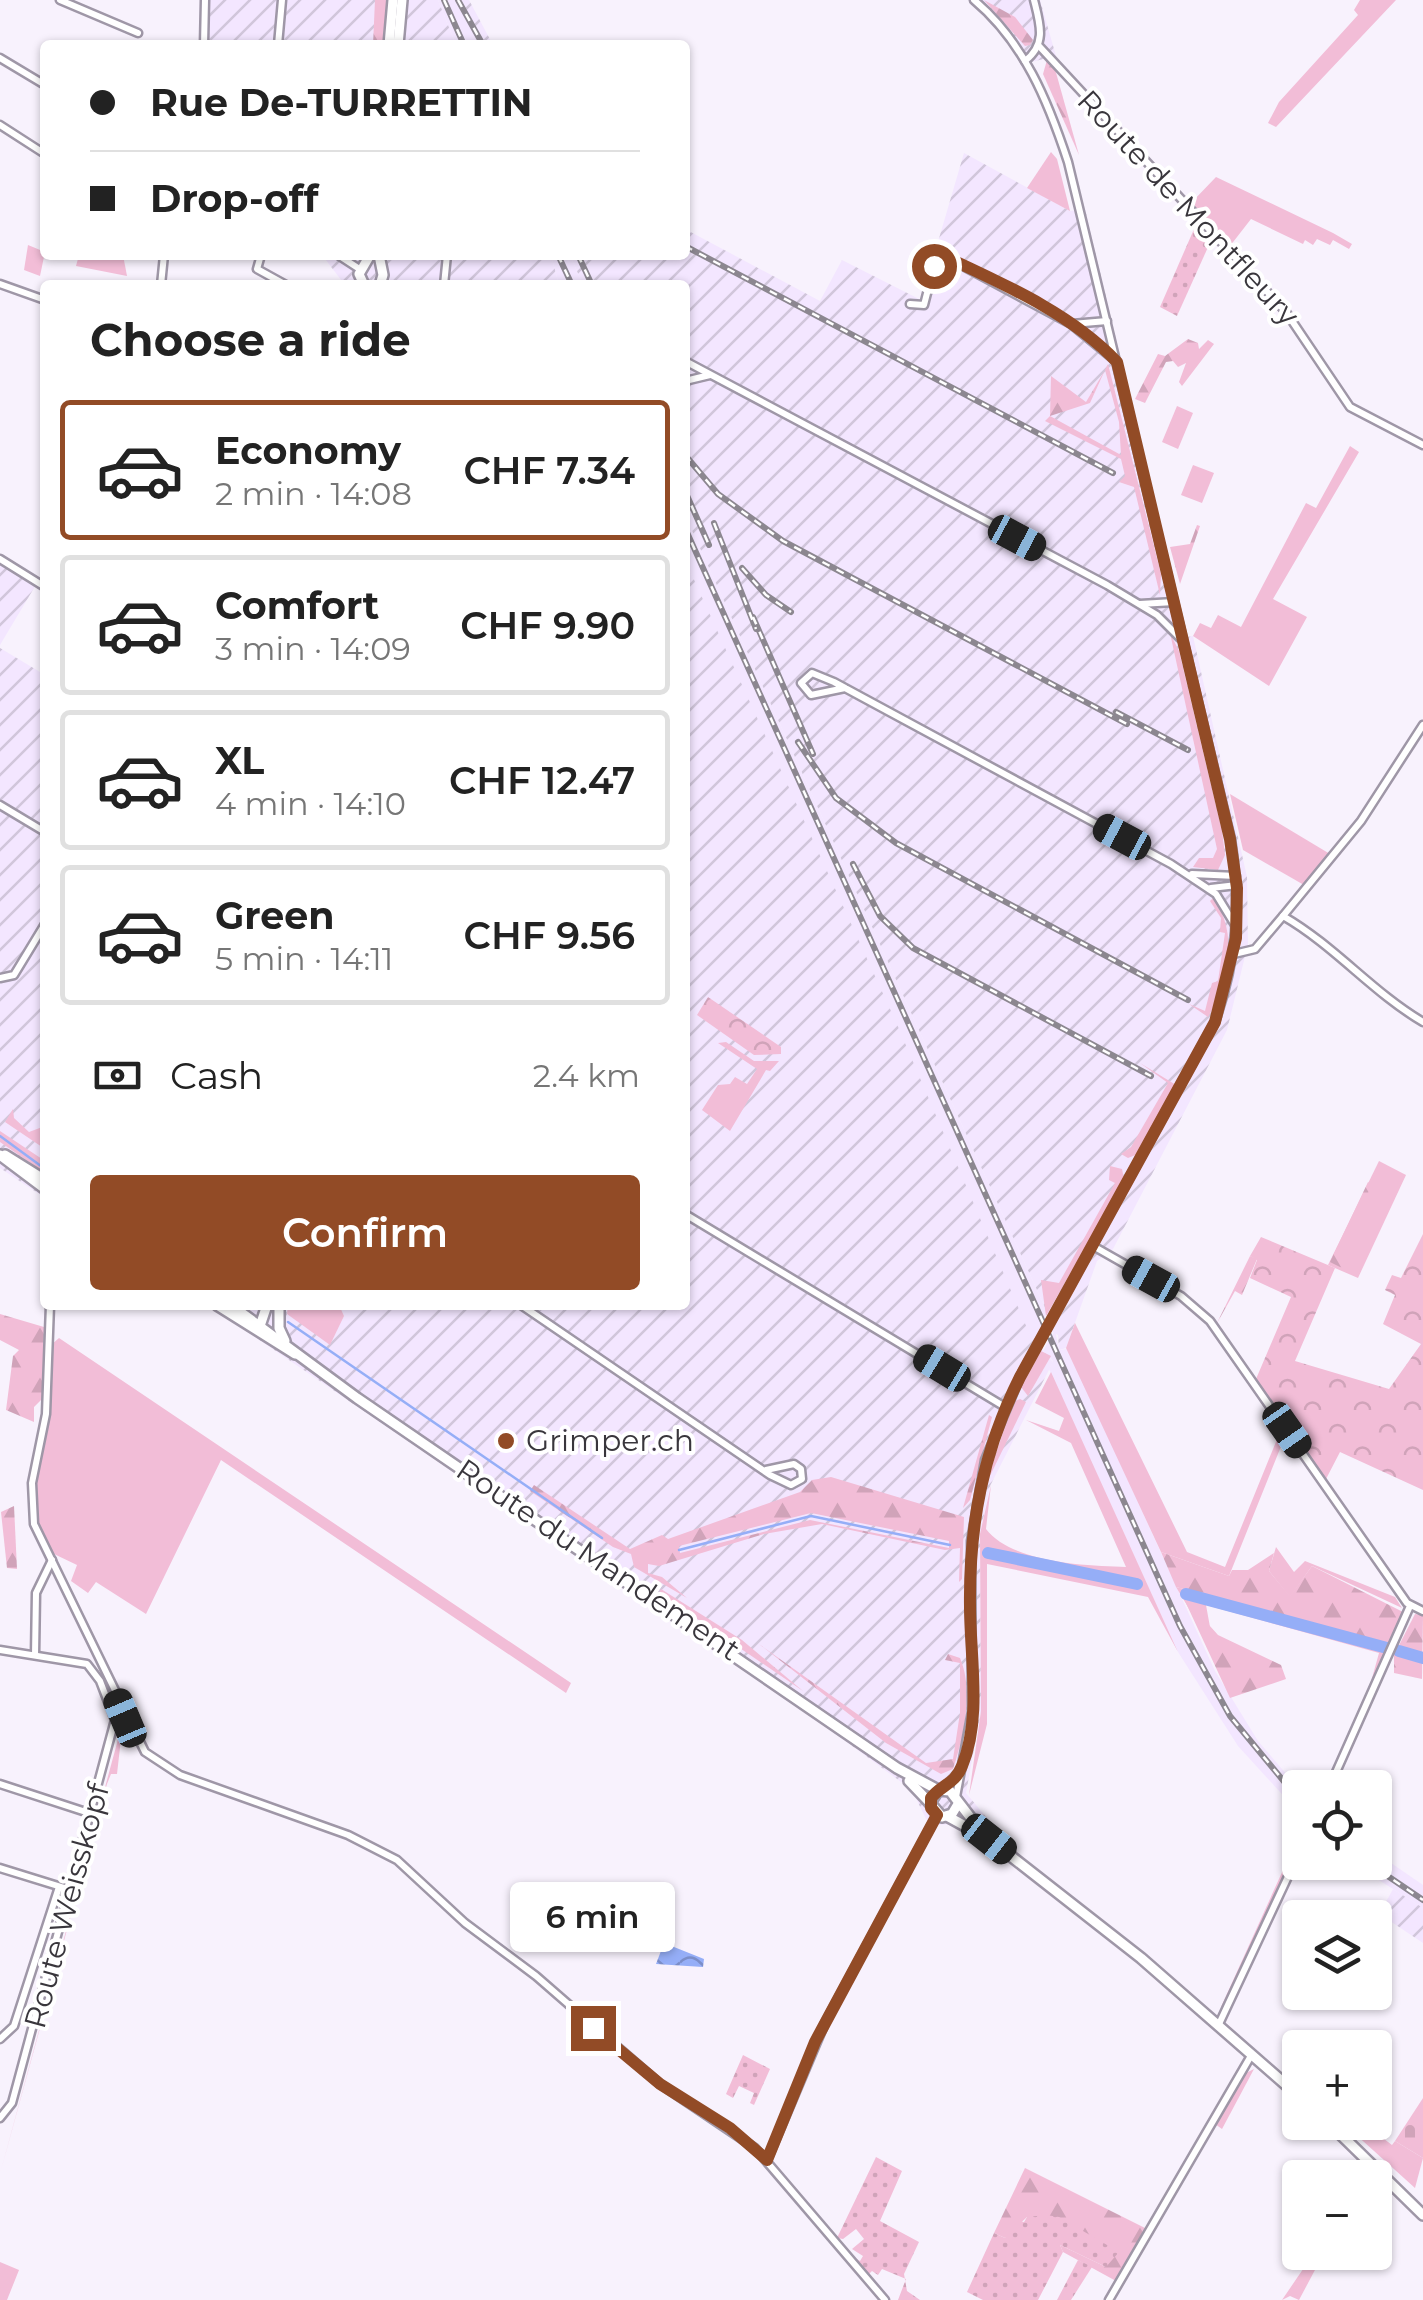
<!DOCTYPE html>
<meta charset="utf-8">
<style>
body{margin:0;font-family:Montserrat,sans-serif;background:#f6f6f6;color:#222;height:100vh;display:flex;flex-direction:column;font-size:38px;white-space:nowrap}
*{box-sizing:border-box;margin:0}
p{font-size:32px;color:#767676}
.icon{flex:none;width:55px;height:55px;fill:none;stroke:currentColor;stroke-width:2;stroke-linecap:round;stroke-linejoin:round}
.map{position:relative;flex:1;overflow:hidden}
.panel{position:absolute;left:40px;top:280px;width:650px;height:1030px;display:flex;flex-direction:column;background:#fff;border-radius:10px;box-shadow:0 2px 8px #0004}
.panel>*{flex:none}
.banner{position:absolute;left:40px;top:40px;width:650px;height:220px;border-radius:10px;box-shadow:0 2px 8px #0004;display:grid;align-content:center;height:220px;padding:0 50px;background:#fff}
.fabs{position:absolute;left:1282px;top:1770px;display:grid;gap:20px}
.fabs a{display:grid;place-items:center;width:110px;height:110px;border-radius:10px;background:#fff;box-shadow:0 2px 8px #0004;font-size:50px}
.end{position:absolute;width:45px;height:45px;margin:-22px;border:12px solid #924b26;background:#fff;box-shadow:0 0 0 5px #fff}
.from{border-radius:50%}
.bubble{position:absolute;height:70px;border-radius:10px;background:#fff;box-shadow:0 2px 8px #0004;font-size:32px;font-weight:600;line-height:70px;text-align:center}
.car{position:absolute;width:30px;height:60px;margin:-30px -15px;border-radius:12px;box-shadow:0 0 8px 2px #0007;background:linear-gradient(#222 24%,#8ab4d8 0 40%,#222 0 76%,#8ab4d8 0 86%,#222 0)}
.banner b{display:flex;align-items:center;gap:35px;height:95px;font-size:38px}
.banner b+b{border-top:2px solid #e0e0e0}
.banner i{width:25px;height:25px;background:#222}
ul{padding:0;list-style:none}
li{display:flex;align-items:center;gap:30px;height:140px;margin:0 20px 15px;padding:0 30px;border:5px solid #e0e0e0;border-radius:10px}
li div{flex:1}
li b{display:block;font-size:38px}
li em{font-style:normal;font-weight:600}
li.current{border-color:#924b26}
li>.icon{width:90px;height:90px;stroke-width:1.5}
h2{padding:0 50px;font-size:45px;line-height:120px}
.pay{display:flex;align-items:center;gap:25px;height:110px;padding:0 50px;font-size:38px}
.pay p{margin-inline-start:auto}
.primary-button{display:flex;gap:20px;margin-top:auto;padding:20px 50px}
.primary-button a{flex:1;height:115px;border-radius:10px;background:#924b26;color:#fff;font-size:40px;font-weight:600;line-height:115px;text-align:center}
.map>svg:first-child{display:block}
.built{fill:#f3e6ff}
.industrial{fill:url(#industrial-furrows)}
.grass{fill:#f2bdd7;fill-rule:evenodd}
.forest{fill:url(#forest-firs);fill-rule:evenodd}
.cemetery{fill:url(#cemetery-stones)}
.park{fill:url(#park-crowns)}
.garden{fill:url(#garden-dots)}
.water{fill:url(#water-waves)}
.lines{fill:none;stroke-linecap:round;stroke-linejoin:round}
.stream{stroke:#95aef7;stroke-width:2.5}
.river{stroke:#95aef7;stroke-width:12}
.minor-casing{stroke:#9f97a7;stroke-width:11}
.major-casing{stroke:#9f97a7;stroke-width:14}
.minor{stroke:#fff;stroke-width:6}
.major{stroke:#fff;stroke-width:9}
.rail-casing{stroke:#8c8790;stroke-width:6}
.rail{stroke:#fff;stroke-width:2.5;stroke-dasharray:8;stroke-linecap:butt}
.route{stroke:#924b26;stroke-width:12}
.poi-dot{fill:#924b26;stroke:#fff;stroke-width:4}
.labels{text-anchor:middle;stroke-width:8;stroke-linejoin:round;paint-order:stroke}
.street-label{font-size:30px;fill:#39363c;stroke:#fff}
.poi-label{font-size:30px;fill:#39363c;stroke:#fff;text-anchor:start}
</style>
<div class="map">
<svg width="1423" height="2300" viewBox="0 0 1423 2300">
<defs>
<pattern id="industrial-furrows" width="10" height="10" patternUnits="userSpaceOnUse" patternTransform="scale(2.5)"><rect width="10" height="10" fill="#f3e6ff"/><path d="M-1 1l2-2M0 10L10 0M9 11l2-2" fill="none" stroke="#d1c6db"/></pattern>
<pattern id="forest-firs" width="22" height="20" patternUnits="userSpaceOnUse" patternTransform="scale(2.5)"><rect width="22" height="20" fill="#f2bdd7"/><path d="M5 1l3.5 6h-7zM16 11l3.5 6h-7z" fill="#d0a3b9"/></pattern>
<pattern id="cemetery-stones" width="16" height="16" patternUnits="userSpaceOnUse" patternTransform="scale(2.5)"><rect width="16" height="16" fill="#f2bdd7"/><path d="M2 7V4a2 2 0 0 1 4 0v3zM10 15v-3a2 2 0 0 1 4 0v3z" fill="#d0a3b9"/></pattern>
<pattern id="park-crowns" width="20" height="18" patternUnits="userSpaceOnUse" patternTransform="scale(2.5)"><rect width="20" height="18" fill="#f2bdd7"/><path d="M2 6a3 3 0 1 1 6 0M12 15a3 3 0 1 1 6 0" fill="none" stroke="#d0a3b9"/></pattern>
<pattern id="garden-dots" width="8" height="8" patternUnits="userSpaceOnUse" patternTransform="scale(2.5)"><rect width="8" height="8" fill="#f2bdd7"/><path d="M2 2h.1M6 6h.1" fill="none" stroke="#d0a3b9" stroke-width="1.8" stroke-linecap="round"/></pattern>
<pattern id="water-waves" width="16" height="10" patternUnits="userSpaceOnUse" patternTransform="scale(2.5)"><rect width="16" height="10" fill="#95aef7"/><path d="M0 5q4-4 8 0t8 0" fill="none" stroke="#7b8ec9"/></pattern>
</defs>
<rect width="100%" height="100%" fill="#f8f2fd"/>
<!-- built -->
<g class="built">
<polygon points="438,0 461,0 480,45 456,45"/>
<polygon points="551,255 570,255 583,285 559,285"/>
<polygon points="685,515 1047,1312 1039,1330 1030,1336 685,560"/>
<polygon points="1055,1330 1059,1350 1068,1349 1215,1671 1258,1741 1300,1790 1300,1814 1238,1746 1178,1652 1049,1369 1053,1361 1043,1351"/>
<polygon points="1375,1852 1423,1885 1423,1908 1352,1863 1375,1862"/>
</g>
<!-- industrial -->
<g class="industrial">
<polygon points="209,0 438,0 456,45 205,45"/>
<polygon points="461,0 469,0 493,45 480,45"/>
<polygon points="973,0 1040,0 1056,56 1031,62"/>
<polygon points="964,153 1070,211 1085,209 1187,637 1193,636 1247,877 1248,944 1227,1030 1113,1249 1097,1261 1066,1348 1059,1350 1058,1335 1050,1331 1047,1312 685,515 685,285 583,285 570,255 685,255 685,229 820,301 842,260 921,300"/>
<polygon points="322,255 551,255 559,285 345,285"/>
<polygon points="685,560 896,1022 1030,1335 1039,1330 1043,1351 1053,1362 990,1486 980,1534 981,1711 966,1793 1003,1837 983,1846 956,1824 936,1825 926,1819 912,1790 806,1712 208,1305 288,1305 287,1315 344,1316 339,1305 685,1305"/>
<polygon points="0,562 37,583 0,645"/>
<polygon points="0,648 45,675 45,1198 0,1168"/>
<polygon points="1393,1889 1423,1908 1423,1943 1384,1917 1382,1909"/>
</g>
<!-- grass -->
<g class="grass">
<polygon points="1360,0 1396,0 1276,127 1268,123 1279,102 1358,15 1354,10"/>
<polygon points="1051,152 1057,159 1070,211 1027,188"/>
<polygon points="1216,177 1333,233 1352,244 1349,249 1333,240 1330,245 1317,239 1313,245 1305,240 1303,244 1251,219 1230,246 1191,203"/>
<polygon points="28,245 45,252 40,276 24,270"/>
<polygon points="79,255 123,255 127,276 76,266"/>
<polygon points="1108,364 1161,574 1160,595 1134,487 1119,482 1125,476 1121,459 1045,421 1050,416 1121,455 1119,422 1105,370"/>
<polygon points="1177,406 1193,413 1178,449 1162,442"/>
<polygon points="1350,446 1359,452 1273,599 1307,617 1269,686 1193,636 1200,623 1211,628 1218,615 1241,627 1306,503 1316,508"/>
<polygon points="1193,465 1214,473 1202,503 1181,495"/>
<polygon points="1170,633 1179,651 1222,831 1225,855 1218,870 1193,867 1199,858 1213,858 1217,849"/>
<polygon points="1230,794 1330,854 1304,885 1243,850"/>
<path d="M1213,898C1239,931 1229,984 1208,1017L1189,1004L1205,1011L1212,983L1218,981L1225,933L1220,932L1221,918L1210,901Z"/>
<polygon points="726,1042 754,1061 779,1061 770,1071 766,1070 730,1131 702,1110 718,1085 730,1084 735,1077 747,1084 757,1069 718,1043"/>
<polygon points="1140,1063 1176,1085 1138,1154 1128,1158 1121,1154 1131,1147 1168,1083"/>
<polygon points="1379,1161 1406,1175 1358,1278 1328,1265"/>
<polygon points="1110,1166 1122,1169 1124,1179 1046,1316 1041,1280 1059,1283 1115,1183 1109,1180"/>
<polygon points="288,1305 339,1305 344,1316 330,1345 287,1314"/>
<polygon points="1075,1323 1187,1552 1225,1567 1282,1427 1286,1434 1229,1576 1161,1552 1066,1348"/>
<polygon points="59,1338 571,1683 566,1693 221,1460 146,1614 96,1582 88,1593 71,1581 77,1565 54,1554 38,1527 36,1485 49,1421 51,1345"/>
<polygon points="1041,1351 1051,1356 1028,1396 1021,1387"/>
<path d="M1051,1372L1178,1652L1148,1597L987,1564V1724L969,1795L981,1711L980,1534L991,1485L986,1529C1012,1563 1087,1566 1126,1567L1071,1443L1026,1420L1059,1431L1064,1418L1035,1403ZM988,1550L1134,1580L1137,1588L988,1556Z"/>
<polygon points="1020,1399 1026,1402 986,1484 1013,1402"/>
<polygon points="1276,1547 1294,1572 1305,1561 1395,1597 1402,1608 1312,1566 1290,1597 1269,1571"/>
<polygon points="1176,1587 1184,1589 1187,1598 1387,1651 1327,1787 1369,1689 1379,1653 1206,1605 1210,1627 1194,1617"/>
<polygon points="123,1721 117,1774 111,1774 107,1784 0,2174"/>
<polygon points="1298,1837 1300,1844 1226,2006 1221,2007"/>
<polygon points="1254,2069 1222,2129 1215,2124 1242,2075"/>
<polygon points="1343,2123 1363,2123 1392,2145 1395,2141 1423,2158 1415,2188"/>
<polygon points="1314,2253 1324,2253 1299,2300 1290,2296 1282,2300"/>
<polygon points="0,2262 19,2270 7,2300 0,2300"/>
</g>
<!-- forest -->
<g class="forest">
<polygon points="375,0 387,0 383,45 373,45"/>
<polygon points="984,0 1015,17 1033,40 1030,45 1025,46"/>
<polygon points="1047,60 1055,69 1079,155 1043,74"/>
<polygon points="1188,339 1198,343 1199,349 1208,340 1214,344 1182,386 1179,382 1186,363 1178,367 1173,361 1166,362 1145,403 1135,399 1158,354 1165,356"/>
<polygon points="1105,370 1090,403 1050,416 1051,376 1086,402"/>
<polygon points="1197,525 1200,526 1180,584 1170,547 1190,544"/>
<polygon points="0,1131 45,1161 45,1173 0,1142"/>
<polygon points="1368,1182 1372,1185 1341,1251 1343,1262 1358,1271 1356,1275 1330,1262"/>
<polygon points="1250,1256 1257,1259 1242,1295 1235,1291 1216,1325"/>
<polygon points="0,1314 44,1327 43,1398 34,1407 34,1422 6,1410 13,1356 19,1350 0,1340"/>
<polygon points="989,1415 992,1417 970,1500 963,1508"/>
<path d="M831,1477L964,1517L962,1579L959,1582L960,1548L945,1550L822,1524L764,1534L659,1566L648,1564V1573L662,1577L687,1598L634,1567L631,1554L613,1547L530,1491L534,1485L630,1549L662,1535L668,1539L800,1492L812,1480ZM811,1513L949,1541V1548L810,1520L680,1553L679,1546Z"/>
<polygon points="14,1506 17,1569 7,1568 1,1512"/>
<polygon points="1161,1552 1229,1576 1232,1570 1248,1570 1274,1553 1269,1571 1290,1596 1312,1566 1405,1613 1391,1645 1176,1587"/>
<polygon points="661,1589 742,1640 803,1691 659,1593"/>
<polygon points="1185,1601 1194,1616 1201,1616 1218,1635 1281,1665 1286,1679 1230,1698"/>
<polygon points="1415,1614 1423,1615 1422,1679 1394,1673 1394,1655"/>
<path d="M759,1644L926,1763L953,1759L960,1713V1663L945,1660L948,1654L960,1658C974,1691 964,1736 953,1769L941,1774L886,1743Z"/>
<polygon points="1025,2168 1145,2228 1116,2281 1063,2252 1060,2245 1106,2267 1053,2218 1027,2217 1005,2238 994,2233"/>
</g>
<!-- cemetery -->
<polygon class="cemetery" points="1423,2098 1423,2158 1395,2141"/>
<!-- park -->
<g class="park">
<polygon points="708,997 781,1047 781,1054 754,1055 697,1015"/>
<polygon points="13,1109 14,1118 29,1132 45,1126 45,1149 5,1122"/>
<polygon points="1423,1234 1423,1490 1340,1452 1326,1479 1256,1379 1291,1297 1250,1278 1257,1260 1250,1256 1261,1237 1335,1268 1295,1361 1389,1389 1421,1344 1383,1324 1395,1295 1385,1290 1392,1275 1401,1278"/>
</g>
<!-- garden -->
<g class="garden">
<polygon points="1198,220 1213,236 1177,316 1160,307"/>
<polygon points="743,2055 770,2069 754,2105 750,2103 754,2093 739,2086 733,2098 726,2094"/>
<polygon points="876,2157 902,2171 880,2221 919,2242 904,2274 907,2291 920,2300 898,2300 906,2279 882,2269 878,2275 872,2271 868,2275 855,2258 860,2261 863,2256 852,2249 864,2239 856,2229 843,2239 837,2238"/>
<polygon points="1046,2215 1059,2217 1119,2252 1106,2267 1060,2245 1063,2252 1038,2300 983,2300 967,2292 994,2233 1005,2238 1015,2220 1024,2222 1027,2217"/>
<polygon points="1078,2260 1092,2267 1071,2300 1057,2300"/>
</g>
<!-- water -->
<polygon class="water" points="664,1943 704,1959 703,1967 656,1964"/>
<g class="lines">
<!-- stream -->
<g class="stream">
<polyline points="0,1136 45,1169"/>
<polyline points="288,1322 602,1538"/>
<polyline points="679,1550 811,1516 950,1545"/>
</g>
<!-- river -->
<g class="river">
<polyline points="988,1553 1137,1584"/>
<polyline points="1186,1594 1387,1648"/>
<polyline points="1399,1651 1423,1658"/>
</g>
<defs>
<g id="minor">
<polyline points="60,0 138,33"/>
<polyline points="204,45 205,0"/>
<polyline points="278,45 282,0"/>
<polyline points="1039,46 1286,312 1350,407 1423,445"/>
<polyline points="0,58 45,85"/>
<path d="M1025,61C1047,44 1040,24 1034,0"/>
<polyline points="0,125 45,154"/>
<polyline points="261,255 257,269 286,285"/>
<polyline points="338,255 361,270"/>
<polyline points="0,284 45,300"/>
<polyline points="161,285 164,255"/>
<polyline points="444,285 447,255"/>
<polyline points="910,304 924,305 934,266 948,258 1071,324 1116,361"/>
<polyline points="1072,324 1107,321"/>
<polyline points="685,361 1107,585 1157,615 1180,638"/>
<polyline points="685,381 710,375"/>
<polyline points="0,559 45,587"/>
<polyline points="1140,604 1174,602"/>
<polyline points="845,688 811,695 801,683 812,673 834,682 1171,864 1216,894 1235,925"/>
<polyline points="0,805 45,832"/>
<polyline points="1192,874 1236,876"/>
<polyline points="1211,888 1237,885"/>
<path d="M1283,916C1335,946 1372,992 1423,1022"/>
<polyline points="1234,954 1255,949 1283,916 1361,821 1423,725"/>
<polyline points="0,978 14,975 45,924"/>
<polyline points="685,1214 1005,1407"/>
<polyline points="1093,1246 1181,1296 1210,1321 1407,1603 1423,1611"/>
<polyline points="50,1305 46,1414 32,1483 34,1524 145,1752 180,1775 348,1835 397,1860 465,1923 536,1976 660,2084 755,2148 885,2300"/>
<polyline points="521,1305 770,1475 791,1485 802,1479 801,1469 794,1464 766,1470"/>
<polyline points="0,1650 87,1664 100,1681 115,1720 12,2103 0,2118"/>
<polyline points="35,1655 36,1593 52,1560"/>
<polyline points="0,1784 92,1814"/>
<polyline points="1329,1788 1410,1606"/>
<polyline points="945,1789 961,1770"/>
<path d="M956,1797L972,1711L971,1541L985,1460L1020,1377L1215,1022C1237,960 1241,904 1231,839L1068,162C1048,101 1024,42 974,0"/>
<polyline points="0,1868 71,1890"/>
<polyline points="1219,2024 1300,1851"/>
<polyline points="0,2039 14,2026 59,1887"/>
<polyline points="767,2160 825,2023 937,1815"/>
<polyline points="1109,2300 1252,2054"/>
</g>
<g id="major">
<polyline points="389,45 393,0"/>
<polyline points="398,45 402,0"/>
<polyline points="379,255 383,275 380,285"/>
<polyline points="364,285 359,274 370,255"/>
<polyline points="0,1155 45,1189"/>
<polyline points="5,1155 45,1180"/>
<polyline points="217,1305 295,1354"/>
<polyline points="231,1305 357,1398 897,1768 938,1790"/>
<polyline points="279,1305 279,1328 285,1341"/>
<polyline points="260,1326 267,1305"/>
<polyline points="909,1781 930,1803"/>
<polyline points="958,1804 952,1814 942,1817 930,1803 938,1790 950,1791 980,1830"/>
<polyline points="947,1816 989,1839 1141,1958 1300,2097"/>
<polyline points="1328,2122 1423,2215"/>
</g>
</defs>
<!-- minor casing -->
<use href="#minor" class="minor-casing"/>
<!-- major casing -->
<use href="#major" class="major-casing"/>
<!-- minor -->
<use href="#minor" class="minor"/>
<!-- major -->
<use href="#major" class="major"/>
<defs>
<g id="rail">
<polyline points="444,0 464,45"/>
<polyline points="458,0 483,45"/>
<polyline points="685,246 1113,473"/>
<polyline points="558,255 572,285"/>
<polyline points="578,255 592,285"/>
<polyline points="685,455 718,494 783,541 1127,724"/>
<polyline points="685,491 709,545"/>
<polyline points="714,523 756,629"/>
<polyline points="685,528 1180,1626 1230,1716 1300,1801"/>
<polyline points="742,568 766,595 791,612"/>
<polyline points="753,617 813,754"/>
<polyline points="1116,712 1188,750"/>
<polyline points="798,742 836,798 896,843 1188,1000"/>
<polyline points="853,864 880,916 913,948 1151,1076"/>
<polyline points="1367,1862 1423,1900"/>
</g>
</defs>
<!-- rail casing -->
<use href="#rail" class="rail-casing"/>
<!-- rail -->
<use href="#rail" class="rail"/>
</g>
<g class="lines">
<!-- route -->
<path class="route" d="M593,2028L660,2084L730,2128L767,2160L815,2042L937,1815L931,1808V1798C941,1785 955,1784 962,1766C982,1718 970,1657 970,1606C969,1524 983,1451 1020,1377L1215,1022L1236,938L1237,888L1230,839L1117,362C1073,315 1006,285 948,258L934,266"/>
</g>
<!-- markers -->
<circle class="poi-dot" cx="506" cy="1441" r="10"/>
<g class="labels">
<!-- street labels -->
<g class="street-label">
<text transform="translate(1188 208) rotate(47)" y="10">Route de Montfleury</text>
<text transform="translate(598 1560) rotate(34)" y="10">Route du Mandement</text>
<text transform="translate(67 1906) rotate(-75)" y="10">Route Weisskopf</text>
</g>
<!-- poi labels -->
<g class="poi-label">
<text x="526" y="1451">Grimper.ch</text>
</g>
</g>
</svg>
<div class="fabs">
<a><svg class="icon" aria-label="locate" viewBox="0 0 24 24"><circle cx="12" cy="12" r="6"/><path d="M12 2v4M12 18v4M2 12h4M18 12h4"/></svg></a>
<a><svg class="icon" aria-label="layers" viewBox="0 0 24 24"><path d="M12 4l9 5-9 5-9-5zM3 14l9 5 9-5"/></svg></a>
<a>+</a>
<a>−</a>
</div>
<i class="end from" style="left:934px;top:266px"></i>
<i class="end" style="left:593px;top:2028px"></i>
<div class="bubble" style="left:510px;top:1882px;width:165px">6 min</div>
<i class="car" style="left:1017px;top:538px;rotate:118deg"></i>
<i class="car" style="left:1122px;top:837px;rotate:298deg"></i>
<i class="car" style="left:1151px;top:1279px;rotate:299deg"></i>
<i class="car" style="left:942px;top:1368px;rotate:301deg"></i>
<i class="car" style="left:1287px;top:1430px;rotate:145deg"></i>
<i class="car" style="left:125px;top:1718px;rotate:337deg"></i>
<i class="car" style="left:989px;top:1839px;rotate:128deg"></i>
<div class="banner">
<b><i class="from"></i>Rue De-TURRETTIN</b>
<b><i></i>Drop-off</b>
</div>
<section class="panel">
<h2>Choose a ride</h2>
<ul>
<li class="current"><svg class="icon" aria-label="car" viewBox="0 0 24 24"><path d="M5 17H2v-5l4-1 3-4h7l3 4 3 1v5h-3M9 17h6M6 11h13"/><circle cx="7" cy="17" r="2"/><circle cx="17" cy="17" r="2"/></svg><div><b>Economy</b><p>2 min · 14:08</p></div><em>CHF 7.34</em></li>
<li><svg class="icon" aria-label="car" viewBox="0 0 24 24"><path d="M5 17H2v-5l4-1 3-4h7l3 4 3 1v5h-3M9 17h6M6 11h13"/><circle cx="7" cy="17" r="2"/><circle cx="17" cy="17" r="2"/></svg><div><b>Comfort</b><p>3 min · 14:09</p></div><em>CHF 9.90</em></li>
<li><svg class="icon" aria-label="car" viewBox="0 0 24 24"><path d="M5 17H2v-5l4-1 3-4h7l3 4 3 1v5h-3M9 17h6M6 11h13"/><circle cx="7" cy="17" r="2"/><circle cx="17" cy="17" r="2"/></svg><div><b>XL</b><p>4 min · 14:10</p></div><em>CHF 12.47</em></li>
<li><svg class="icon" aria-label="car" viewBox="0 0 24 24"><path d="M5 17H2v-5l4-1 3-4h7l3 4 3 1v5h-3M9 17h6M6 11h13"/><circle cx="7" cy="17" r="2"/><circle cx="17" cy="17" r="2"/></svg><div><b>Green</b><p>5 min · 14:11</p></div><em>CHF 9.56</em></li>
</ul>
<div class="pay"><svg class="icon" aria-label="cash" viewBox="0 0 24 24"><path d="M3 7h18v10H3z"/><circle cx="12" cy="12" r="2"/></svg>Cash<p>2.4 km</p></div>
<div class="primary-button"><a>Confirm</a></div>
</section>
</div>
